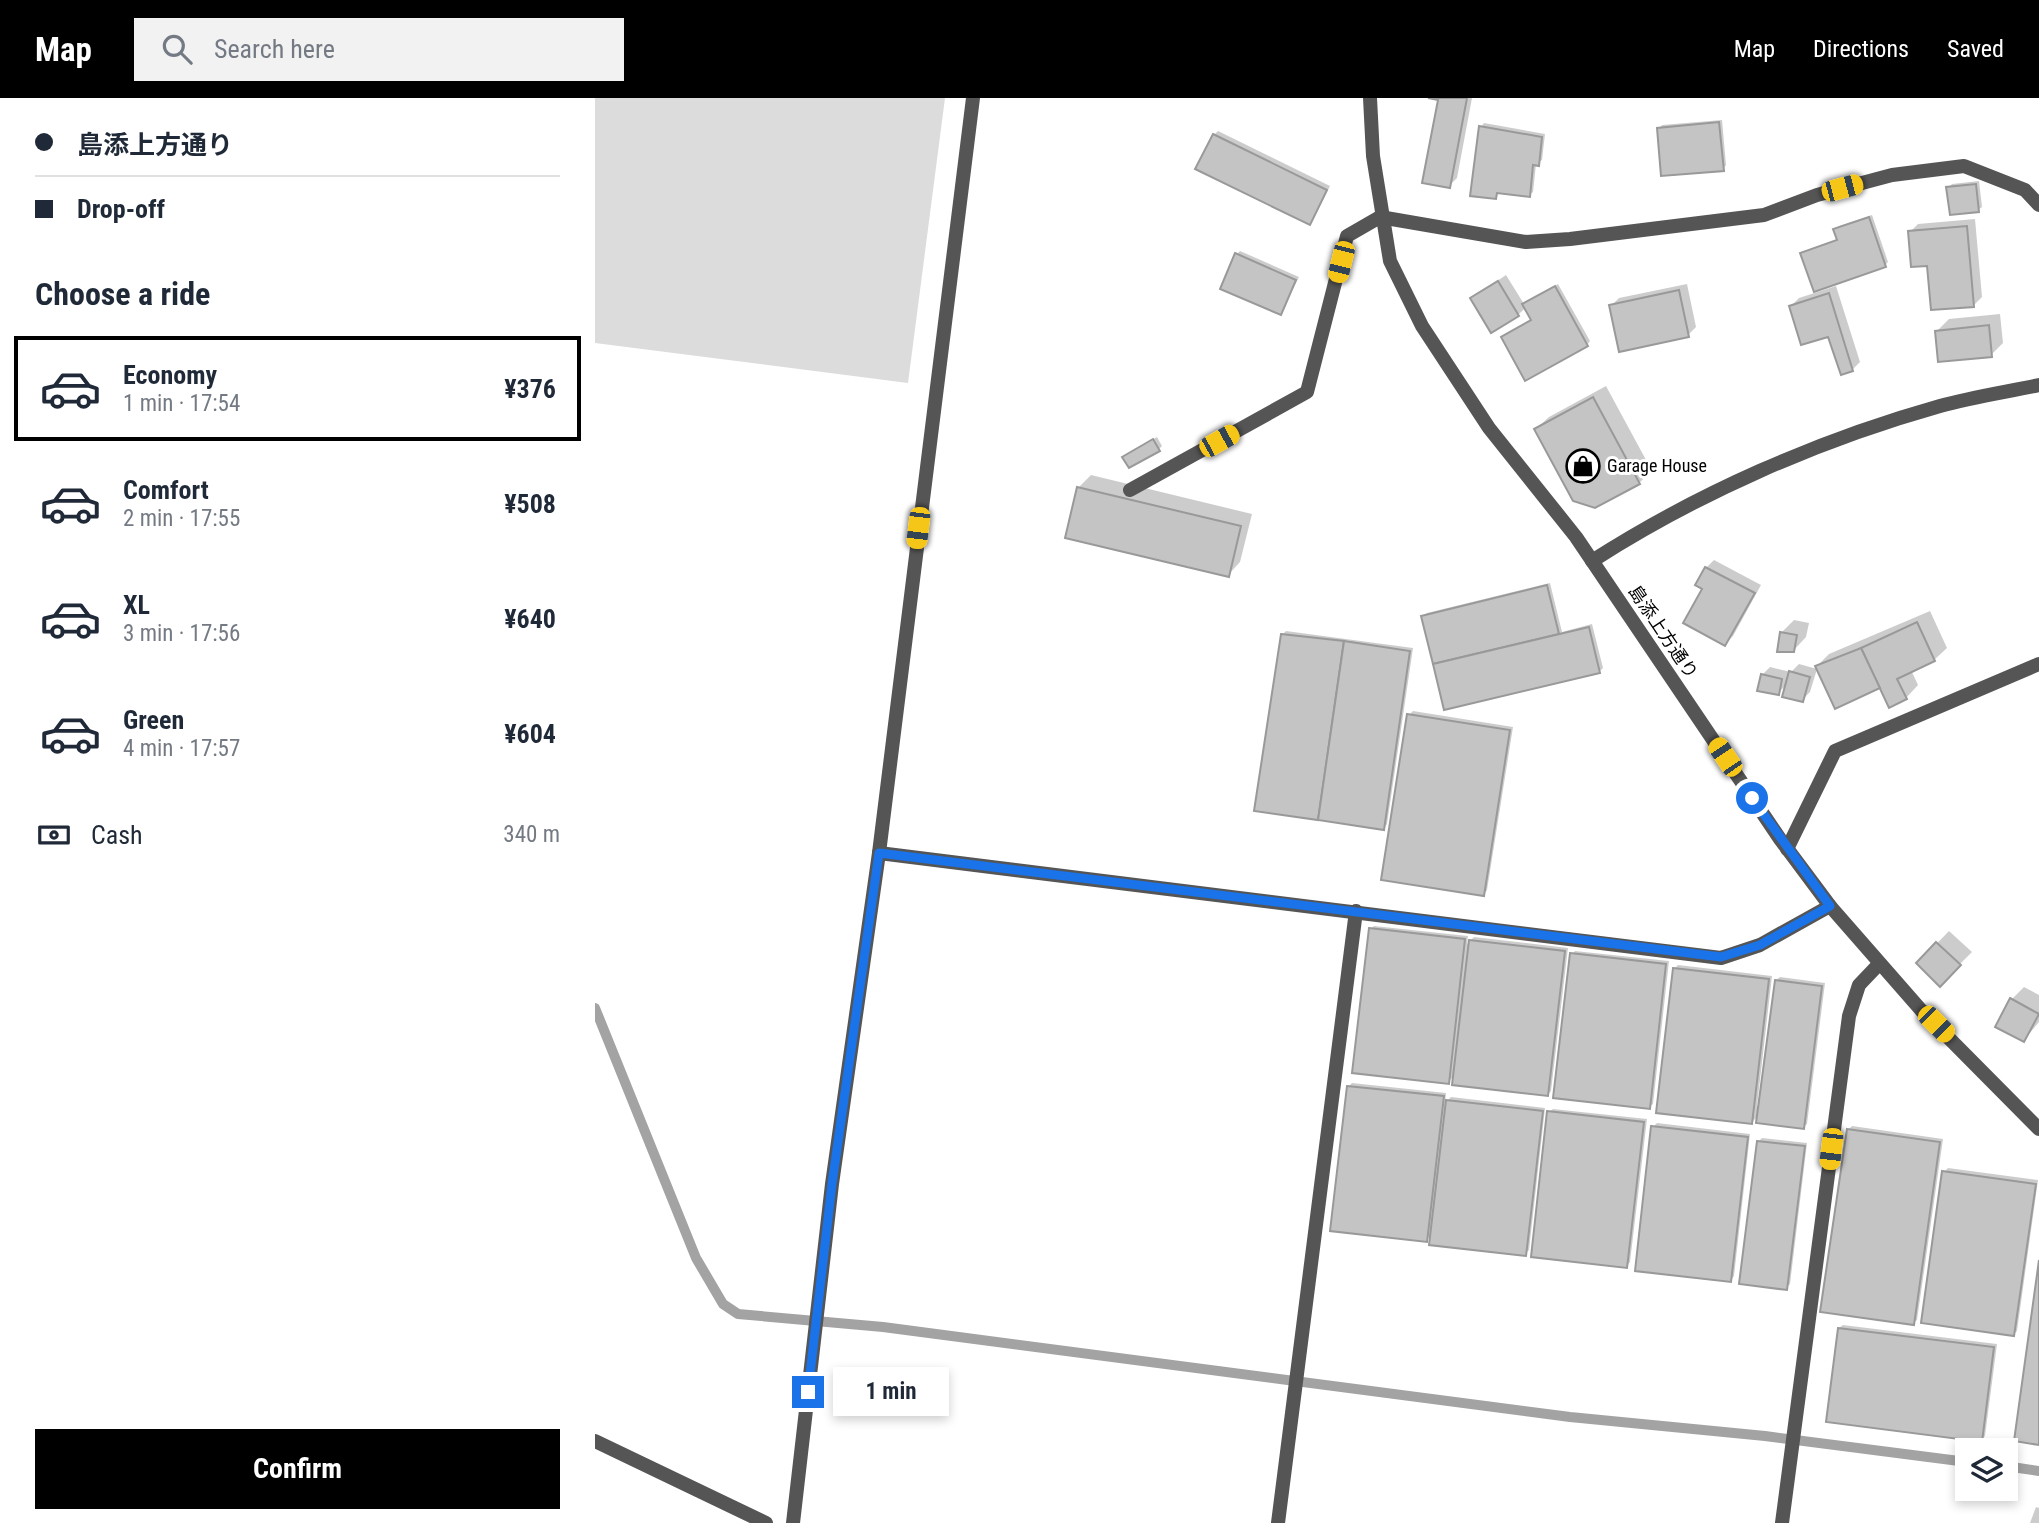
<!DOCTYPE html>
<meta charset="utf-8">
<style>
body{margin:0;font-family:"Roboto Condensed","Noto Sans JP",sans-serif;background:#f2f2f3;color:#1f2937;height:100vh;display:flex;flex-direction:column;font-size:26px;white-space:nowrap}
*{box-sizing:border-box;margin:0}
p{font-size:23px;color:#747a83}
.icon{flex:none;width:38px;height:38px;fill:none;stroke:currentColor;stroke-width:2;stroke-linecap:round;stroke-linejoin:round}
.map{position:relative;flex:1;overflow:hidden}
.sheet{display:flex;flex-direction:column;background:#fff;width:595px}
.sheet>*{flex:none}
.banner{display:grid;align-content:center;height:154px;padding:0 35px;background:#fff}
.controls{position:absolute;left:1360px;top:1340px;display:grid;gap:14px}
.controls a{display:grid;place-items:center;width:63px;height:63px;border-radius:0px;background:#fff;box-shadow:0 4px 10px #0003;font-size:35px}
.end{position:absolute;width:32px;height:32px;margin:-16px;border:9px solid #1a73e8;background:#fff;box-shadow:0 0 0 4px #fff}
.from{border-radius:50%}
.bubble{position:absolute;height:49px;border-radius:0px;background:#fff;box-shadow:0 4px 10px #0003;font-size:23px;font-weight:700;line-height:49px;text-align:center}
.car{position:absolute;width:21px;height:42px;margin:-21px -10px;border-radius:9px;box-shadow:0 0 5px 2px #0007;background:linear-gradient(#f5c518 24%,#345 0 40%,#f5c518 0 76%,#345 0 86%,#f5c518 0)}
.banner b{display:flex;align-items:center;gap:24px;height:66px;font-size:26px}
.banner b+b{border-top:2px solid #e0e1e3}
.banner i{width:18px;height:18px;background:#1f2937}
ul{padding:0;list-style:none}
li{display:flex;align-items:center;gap:21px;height:105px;margin:0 14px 10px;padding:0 21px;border:4px solid transparent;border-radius:0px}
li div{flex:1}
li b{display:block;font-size:26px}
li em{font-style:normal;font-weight:700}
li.active{border-color:#000}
li>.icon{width:63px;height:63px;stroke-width:1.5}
h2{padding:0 35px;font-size:32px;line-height:84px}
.pay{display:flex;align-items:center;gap:18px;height:77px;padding:0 35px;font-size:26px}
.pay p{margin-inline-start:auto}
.primary-button{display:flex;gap:14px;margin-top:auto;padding:14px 35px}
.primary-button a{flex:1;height:80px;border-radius:0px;background:#000;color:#fff;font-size:28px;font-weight:700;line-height:80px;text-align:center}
header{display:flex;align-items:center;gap:42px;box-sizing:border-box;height:98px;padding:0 35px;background:#000;color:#fff}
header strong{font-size:33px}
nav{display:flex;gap:38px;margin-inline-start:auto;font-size:24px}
.search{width:490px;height:63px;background:#f2f2f3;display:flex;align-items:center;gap:18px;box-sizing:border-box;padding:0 24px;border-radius:0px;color:#747a83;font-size:26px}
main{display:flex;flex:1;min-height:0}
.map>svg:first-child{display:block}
.green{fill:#dcdcdc}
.shadow{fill:#0003}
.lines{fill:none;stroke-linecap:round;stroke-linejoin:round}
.stream{stroke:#a3a3a3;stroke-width:10}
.building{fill:#c4c4c4;stroke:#999;stroke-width:2}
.service{stroke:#555;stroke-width:14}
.minor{stroke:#555;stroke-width:14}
.tertiary{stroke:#555;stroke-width:14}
.route{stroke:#1a73e8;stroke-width:9}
.labels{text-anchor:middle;stroke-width:6;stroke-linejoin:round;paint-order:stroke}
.poi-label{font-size:18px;fill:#000;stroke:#fff;text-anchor:start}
.street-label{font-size:18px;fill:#000;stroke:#fff}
</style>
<header>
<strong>Map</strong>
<div class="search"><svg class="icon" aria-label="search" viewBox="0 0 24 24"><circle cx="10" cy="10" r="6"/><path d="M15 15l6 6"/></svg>Search here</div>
<nav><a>Map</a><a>Directions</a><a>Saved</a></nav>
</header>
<main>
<section class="sheet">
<div class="banner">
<b><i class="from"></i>島添上方通り</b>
<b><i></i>Drop-off</b>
</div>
<h2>Choose a ride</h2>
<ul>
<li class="active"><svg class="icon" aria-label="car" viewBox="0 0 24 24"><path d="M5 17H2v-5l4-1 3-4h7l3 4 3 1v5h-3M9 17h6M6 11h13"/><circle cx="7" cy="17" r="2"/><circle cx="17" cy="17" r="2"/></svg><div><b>Economy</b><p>1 min · 17:54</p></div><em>¥376</em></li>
<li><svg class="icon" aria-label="car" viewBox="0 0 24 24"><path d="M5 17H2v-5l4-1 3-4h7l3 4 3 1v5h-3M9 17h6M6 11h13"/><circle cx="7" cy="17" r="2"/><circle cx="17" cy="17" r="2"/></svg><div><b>Comfort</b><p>2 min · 17:55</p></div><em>¥508</em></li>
<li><svg class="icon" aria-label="car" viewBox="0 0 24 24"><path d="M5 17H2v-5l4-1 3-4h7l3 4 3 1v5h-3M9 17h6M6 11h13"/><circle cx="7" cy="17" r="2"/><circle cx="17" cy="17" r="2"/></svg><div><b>XL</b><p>3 min · 17:56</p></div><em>¥640</em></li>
<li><svg class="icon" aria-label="car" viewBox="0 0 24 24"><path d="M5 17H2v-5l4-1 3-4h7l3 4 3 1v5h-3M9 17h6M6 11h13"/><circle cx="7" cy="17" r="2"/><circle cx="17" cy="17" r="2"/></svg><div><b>Green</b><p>4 min · 17:57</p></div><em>¥604</em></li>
</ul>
<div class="pay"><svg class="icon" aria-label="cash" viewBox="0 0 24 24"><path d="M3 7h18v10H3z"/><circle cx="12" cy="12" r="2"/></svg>Cash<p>340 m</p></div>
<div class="primary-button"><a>Confirm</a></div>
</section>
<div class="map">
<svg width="1444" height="1425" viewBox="0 0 1444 1425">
<rect width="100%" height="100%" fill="#fff"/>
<!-- green -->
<polygon class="green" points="0,0 350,0 313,285 0,245"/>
<!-- shadow -->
<g class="shadow">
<polygon points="843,0 877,0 862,80 854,88"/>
<polygon points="1127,22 1131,67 1128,71 1064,31 1067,27"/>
<polygon points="889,25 950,36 947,62 941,66 938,94 934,97 904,94 900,99 886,29"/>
<polygon points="623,33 735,88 718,122 715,125 619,37"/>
<polygon points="1384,83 1387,109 1383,112 1353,90 1357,86"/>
<polygon points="1277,117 1293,164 1290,167 1207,156 1243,141 1240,132 1244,128"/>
<polygon points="1380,121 1387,199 1379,207 1333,166 1315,134 1323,126"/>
<polygon points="645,153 704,179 686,215 642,156"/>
<polygon points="911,177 929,206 963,186 995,243 992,247 908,239 937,221 931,209 923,217 877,200"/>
<polygon points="1092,186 1101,229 1093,237 1016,208 1024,200"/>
<polygon points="1241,188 1265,264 1257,272 1234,237 1196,208 1204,200"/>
<polygon points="1405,216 1408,245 1396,257 1342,233 1354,221"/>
<polygon points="1011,288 1057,373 1044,385 1000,408 941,331 954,319"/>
<polygon points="562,339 567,348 564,351 533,356"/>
<polygon points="496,377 657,416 645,464 633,477 483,390"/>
<polygon points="1119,462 1166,487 1138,538 1130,546 1109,490 1111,470"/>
<polygon points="955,485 967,534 997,526 1008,570 1004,574 850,610 828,518 832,515"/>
<polygon points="1335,513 1352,550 1339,562 1316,572 1323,587 1311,600 1286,588 1222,568 1234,556"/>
<polygon points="1199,522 1214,525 1211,539 1199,552 1184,552 1187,534"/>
<polygon points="691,533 818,550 792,726 789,730 687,537"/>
<polygon points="1204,566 1222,571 1215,594 1207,602 1192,586 1183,595 1167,577 1175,569 1196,574"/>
<polygon points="818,613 918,629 892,792 889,796 814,617"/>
<polygon points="779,828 873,838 872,846 879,839 973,850 956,993 953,996 860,977 853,984 775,831"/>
<polygon points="1354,833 1377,854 1345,886 1323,865"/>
<polygon points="980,853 1074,863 1058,1006 1054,1009 977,856"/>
<polygon points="1083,867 1177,878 1162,1008 1165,1008 1181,882 1185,879 1230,885 1212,1026 1208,1029 1164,1017 1157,1024 1079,871"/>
<polygon points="1429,889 1444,897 1444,924 1429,942 1417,901"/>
<polygon points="757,985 851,995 850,1005 856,999 950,1010 934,1152 930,1156 837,1136 831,1142 754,988"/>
<polygon points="958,1011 1052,1021 1035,1164 1032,1168 954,1014"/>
<polygon points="1062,1025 1155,1036 1139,1178 1136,1182 1058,1029"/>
<polygon points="1257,1028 1348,1041 1322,1222 1318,1225 1253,1032"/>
<polygon points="1167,1040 1212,1045 1195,1186 1191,1190 1164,1043"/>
<polygon points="1353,1070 1443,1082 1422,1233 1419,1236 1349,1074"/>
<polygon points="1248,1227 1402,1246 1390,1338 1386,1342 1244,1230"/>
<polygon points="1441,1409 1444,1410 1444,1425 1435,1425"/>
</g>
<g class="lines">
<!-- stream -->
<g class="stream">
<polyline points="0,910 101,1160 128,1206 143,1216 288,1229 975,1319 1170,1338 1372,1364"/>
<polyline points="1410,1368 1444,1373"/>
</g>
</g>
<!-- building -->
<g class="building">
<polygon points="833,0 872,0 855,90 827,85 843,2"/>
<polygon points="1124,24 1129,73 1066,78 1062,30"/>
<polygon points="884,28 947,39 944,68 938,67 935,99 902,95 901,101 875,98"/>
<polygon points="618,36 732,92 715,127 600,71"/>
<polygon points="1381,86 1384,114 1355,117 1351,89"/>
<polygon points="1274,119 1291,169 1219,194 1205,155 1242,142 1238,131"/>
<polygon points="1372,128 1379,209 1336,212 1332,168 1316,169 1313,133"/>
<polygon points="640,155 701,182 686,217 625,191"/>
<polygon points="903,183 924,218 896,235 875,200"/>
<polygon points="960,188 993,248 930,283 906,239 936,222 927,206"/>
<polygon points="1084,192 1094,239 1024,254 1014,207"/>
<polygon points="1234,195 1258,273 1246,277 1233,239 1206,247 1194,208"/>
<polygon points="1394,227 1397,259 1343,264 1340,233"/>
<polygon points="998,299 1045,386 1000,410 978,403 939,331"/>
<polygon points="558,341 565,353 534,370 527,359"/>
<polygon points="482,389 646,428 634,479 470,440"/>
<polygon points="1110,469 1160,495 1130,548 1088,525 1107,491 1100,487"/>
<polygon points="952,487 964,536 838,566 826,518"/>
<polygon points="1322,524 1340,563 1302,581 1312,601 1294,610 1266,550"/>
<polygon points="994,529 1005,575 849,612 838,566"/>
<polygon points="1185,534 1202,537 1199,554 1182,554"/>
<polygon points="686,536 749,543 723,722 659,713"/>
<polygon points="749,543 815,553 789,732 723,722"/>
<polygon points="1266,550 1285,590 1240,611 1220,568"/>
<polygon points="1194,573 1215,579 1208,604 1187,599"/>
<polygon points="1166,576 1187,581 1184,597 1162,593"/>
<polygon points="812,616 915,632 889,798 786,782"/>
<polygon points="774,830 870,841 854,986 757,975"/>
<polygon points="874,842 970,853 953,998 857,987"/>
<polygon points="1341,844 1366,867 1345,889 1321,865"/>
<polygon points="975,855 1071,866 1055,1011 958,1000"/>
<polygon points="1078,870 1174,881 1157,1026 1061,1015"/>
<polygon points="1180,882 1227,888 1209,1031 1161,1025"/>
<polygon points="1415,900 1444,916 1429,944 1400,929"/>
<polygon points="752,988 849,998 832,1144 735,1133"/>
<polygon points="851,1002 948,1013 931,1158 834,1147"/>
<polygon points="952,1013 1049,1024 1032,1170 936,1159"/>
<polygon points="1056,1028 1153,1039 1136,1184 1040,1173"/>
<polygon points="1252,1031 1345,1044 1319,1227 1225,1214"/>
<polygon points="1162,1043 1210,1048 1192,1192 1144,1186"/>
<polygon points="1347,1073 1441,1086 1419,1238 1326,1225"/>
<polygon points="1444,1162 1444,1347 1419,1343"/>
<polygon points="1243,1230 1399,1249 1387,1344 1231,1324"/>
</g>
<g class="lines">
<!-- service -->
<g class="service">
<polyline points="535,392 712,294 752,138 785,119"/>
<polyline points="1192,751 1240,653 1444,566"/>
</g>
<!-- minor -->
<g class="minor">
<polyline points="785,119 931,144 975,141 1169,117 1222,97 1297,77 1369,68 1430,92 1444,107"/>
<polyline points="284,755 1126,860 1165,847 1235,808"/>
<polyline points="0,1343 171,1425"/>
<polyline points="198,1425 237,1086 284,755 378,0"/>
<polyline points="683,1425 761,813"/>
<polyline points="1187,1425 1254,918 1264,887 1284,866"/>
</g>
<!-- tertiary -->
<g class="tertiary">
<polyline points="775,0 778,58 795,163 827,228 894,330 981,439 1185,741 1235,808 1326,912 1444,1031"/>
<path d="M997,463C1103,395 1224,342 1345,308C1377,299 1411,294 1444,287"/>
</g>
</g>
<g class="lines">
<!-- route -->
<polyline class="route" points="213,1294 237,1086 284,755 1126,859 1165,847 1235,808 1157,700"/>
</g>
<!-- icons -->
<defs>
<symbol id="shop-ring" viewBox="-11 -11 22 22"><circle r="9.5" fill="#fff" stroke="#000" stroke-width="1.5"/><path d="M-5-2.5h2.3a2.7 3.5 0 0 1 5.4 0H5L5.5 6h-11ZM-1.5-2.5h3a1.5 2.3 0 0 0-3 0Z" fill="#000"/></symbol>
</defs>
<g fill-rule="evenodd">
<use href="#shop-ring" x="969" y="349" width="38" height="38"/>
</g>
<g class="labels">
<!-- poi labels -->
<g class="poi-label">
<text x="1012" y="374">Garage House</text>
</g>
<!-- street labels -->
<g class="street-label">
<text transform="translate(1068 534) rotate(56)" y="6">島添上方通り</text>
</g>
</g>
</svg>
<div class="controls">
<a><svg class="icon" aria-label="layers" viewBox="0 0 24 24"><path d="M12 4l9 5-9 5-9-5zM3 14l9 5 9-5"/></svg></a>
</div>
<i class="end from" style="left:1157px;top:700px"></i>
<i class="end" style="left:213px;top:1294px"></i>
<div class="bubble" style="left:238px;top:1269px;width:116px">1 min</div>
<i class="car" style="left:1247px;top:90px;rotate:75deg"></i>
<i class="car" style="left:746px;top:164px;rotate:194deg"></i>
<i class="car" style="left:624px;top:343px;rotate:61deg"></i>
<i class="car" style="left:323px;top:430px;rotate:187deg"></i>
<i class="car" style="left:1130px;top:659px;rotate:326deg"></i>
<i class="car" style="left:1341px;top:926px;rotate:135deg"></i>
<i class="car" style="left:1236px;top:1051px;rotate:187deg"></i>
</div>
</main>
